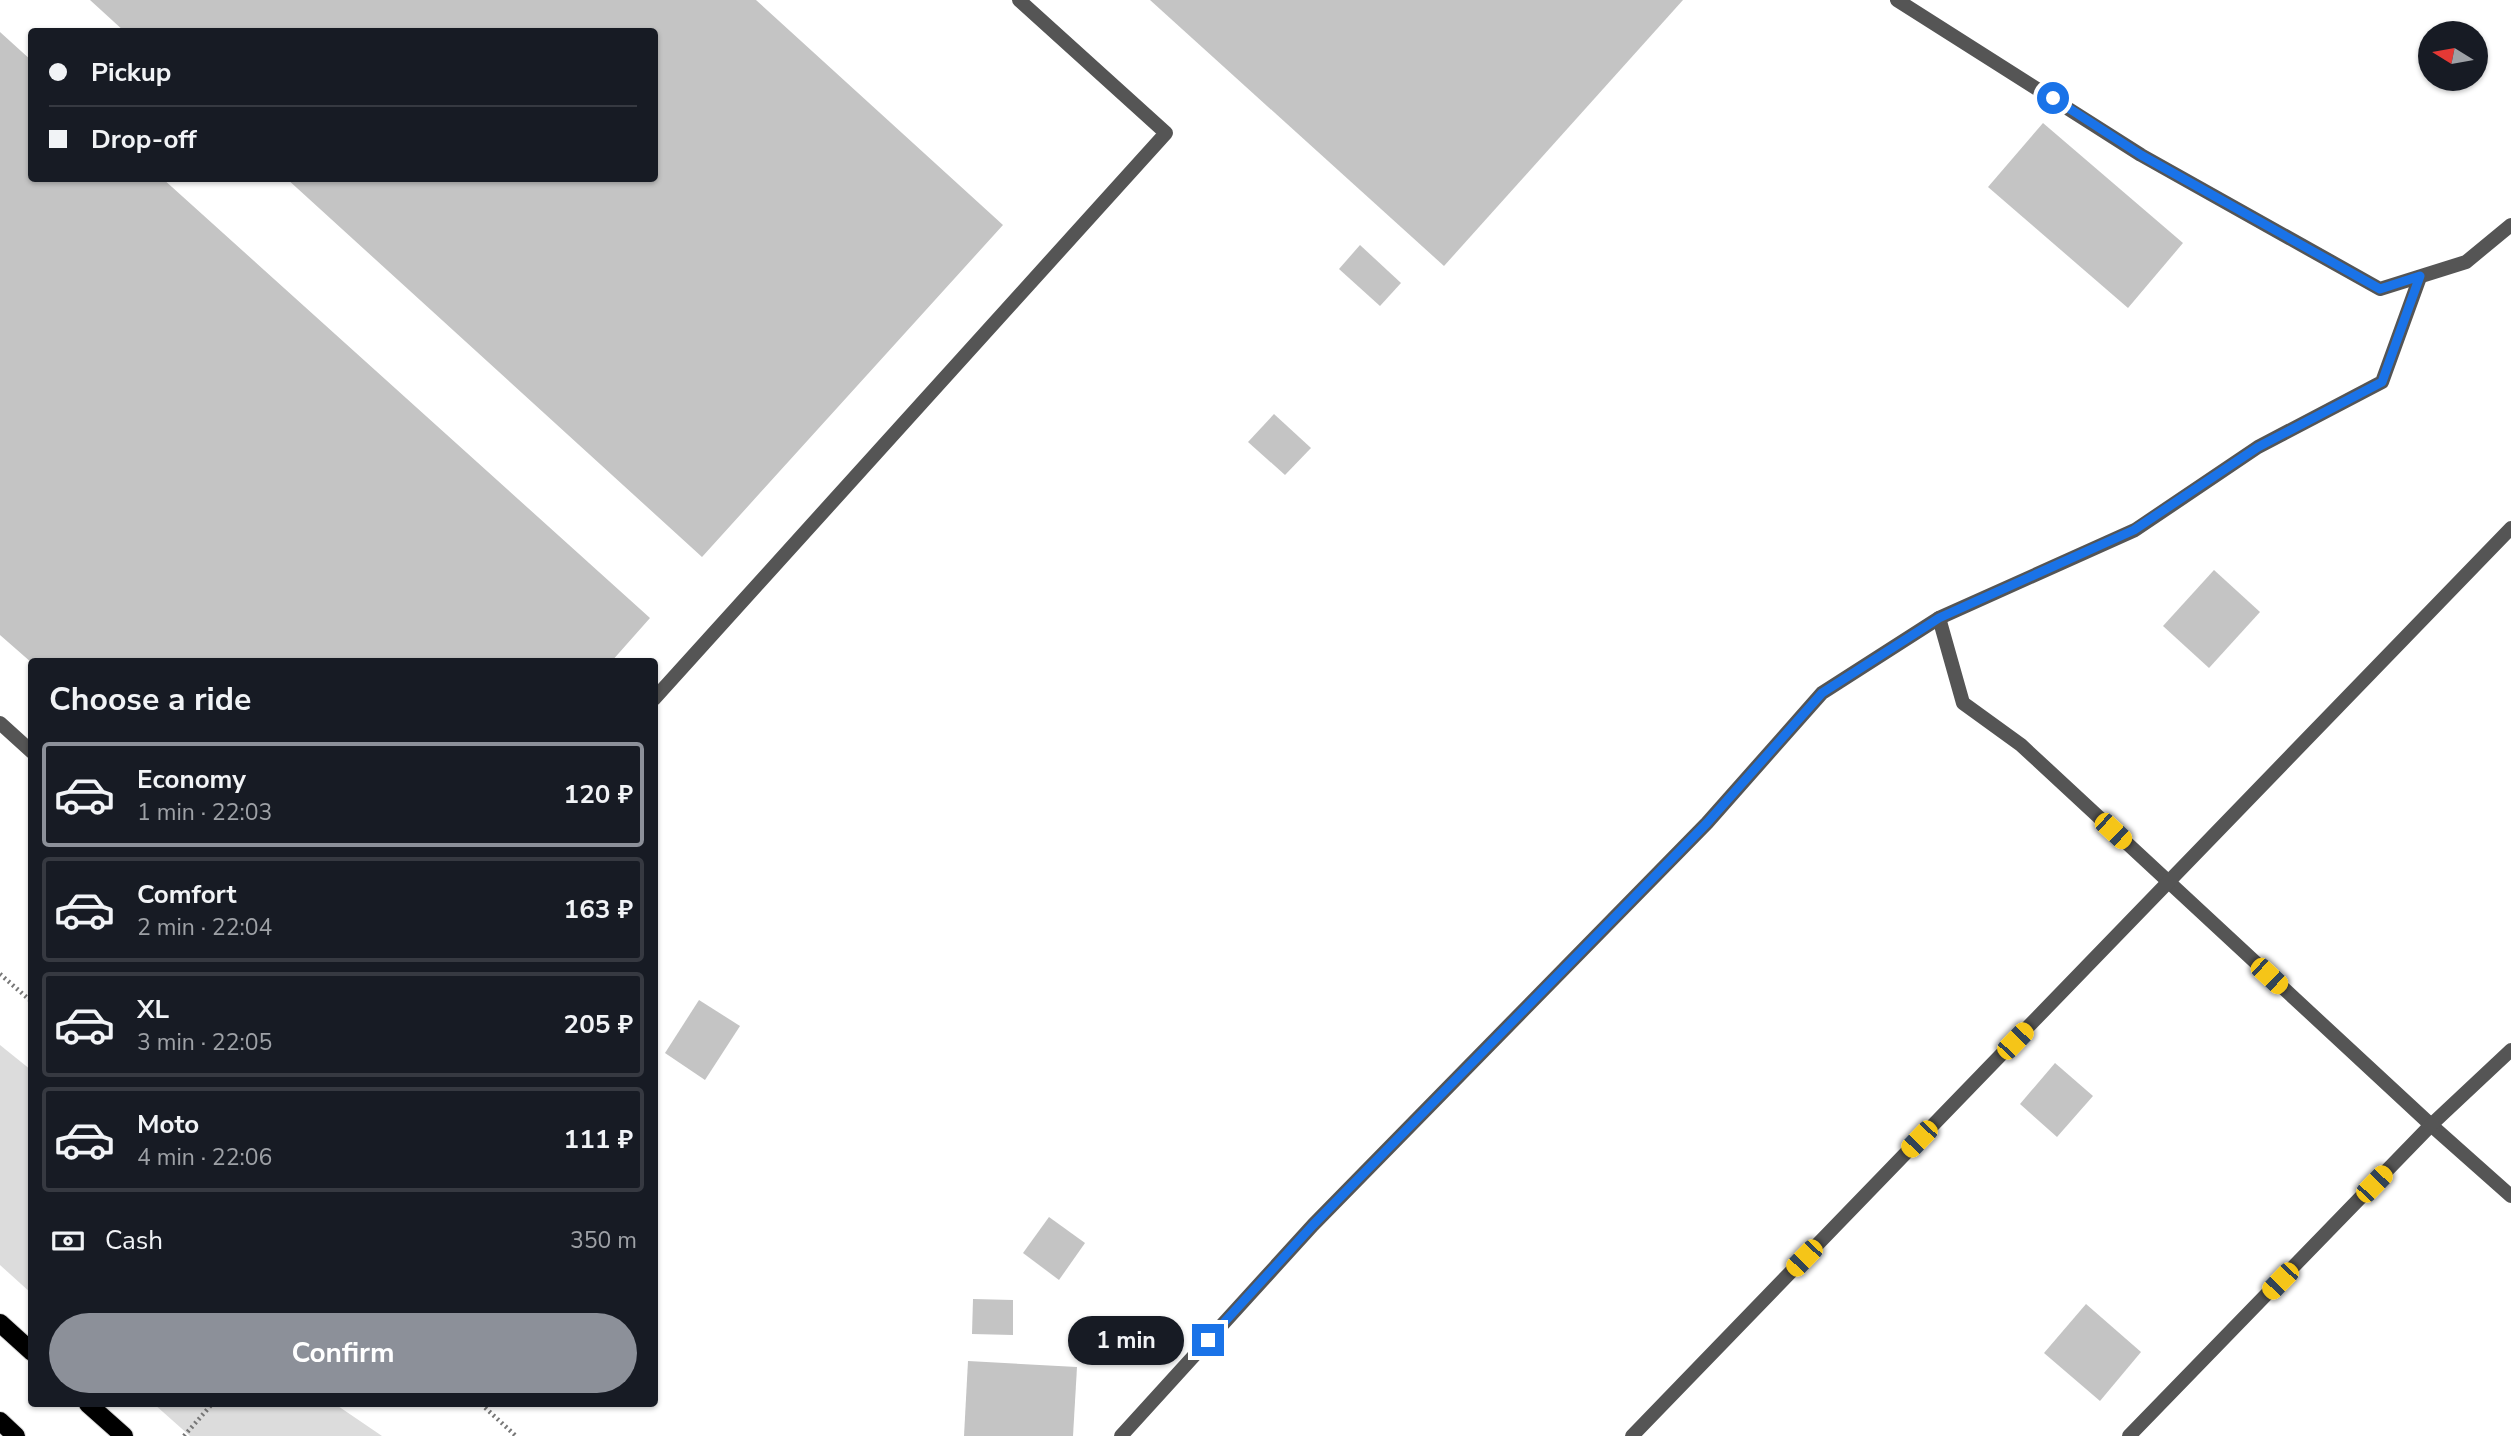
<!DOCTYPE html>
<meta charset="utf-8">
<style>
body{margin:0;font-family:"Nunito Sans",sans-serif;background:#242831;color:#f1f3f6;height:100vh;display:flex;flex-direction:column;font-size:26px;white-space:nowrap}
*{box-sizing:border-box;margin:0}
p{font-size:23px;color:#9ea1a6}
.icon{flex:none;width:38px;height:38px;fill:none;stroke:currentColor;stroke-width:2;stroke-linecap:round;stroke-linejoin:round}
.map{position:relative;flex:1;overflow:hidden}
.side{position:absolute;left:28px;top:658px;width:630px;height:749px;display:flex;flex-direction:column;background:#171b24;border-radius:7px;box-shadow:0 2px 5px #0004}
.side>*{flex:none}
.hud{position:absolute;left:28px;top:28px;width:630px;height:154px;border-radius:7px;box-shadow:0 2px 5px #0004;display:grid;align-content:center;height:154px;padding:0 21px;background:#171b24}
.needle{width:46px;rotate:281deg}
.tools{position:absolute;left:2418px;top:21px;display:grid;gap:14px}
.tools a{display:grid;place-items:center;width:70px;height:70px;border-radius:50%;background:#171b24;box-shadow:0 2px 5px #0004;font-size:35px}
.end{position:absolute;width:32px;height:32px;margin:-16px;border:9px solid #1a73e8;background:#fff;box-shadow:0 0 0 4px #fff}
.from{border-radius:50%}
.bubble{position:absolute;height:49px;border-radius:24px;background:#171b24;box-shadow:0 2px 5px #0004;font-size:23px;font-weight:700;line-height:49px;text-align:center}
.car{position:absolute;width:21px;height:42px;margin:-21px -10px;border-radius:9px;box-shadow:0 0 5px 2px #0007;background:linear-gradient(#f5c518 24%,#345 0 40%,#f5c518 0 76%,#345 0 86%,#f5c518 0)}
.hud b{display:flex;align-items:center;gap:24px;height:66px;font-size:26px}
.hud b+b{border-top:2px solid #363941}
.hud i{width:18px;height:18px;background:#f1f3f6}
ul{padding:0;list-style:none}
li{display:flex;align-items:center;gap:21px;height:105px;margin:0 14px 10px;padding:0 7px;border:4px solid #363941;border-radius:7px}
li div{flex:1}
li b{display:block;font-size:26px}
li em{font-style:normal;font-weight:700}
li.selected{border-color:#8c9099}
li>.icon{width:63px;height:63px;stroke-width:1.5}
h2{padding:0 21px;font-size:32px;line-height:84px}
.pay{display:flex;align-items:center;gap:18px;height:77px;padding:0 21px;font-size:26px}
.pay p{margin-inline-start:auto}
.button{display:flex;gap:14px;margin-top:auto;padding:14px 21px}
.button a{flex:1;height:80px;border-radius:42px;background:#8c9099;color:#fff;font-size:28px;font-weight:700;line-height:80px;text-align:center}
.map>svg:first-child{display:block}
.green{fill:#dcdcdc}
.building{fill:#c4c4c4}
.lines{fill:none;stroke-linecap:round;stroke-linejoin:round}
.primary-casing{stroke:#dbdbdb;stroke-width:20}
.path{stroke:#777;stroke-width:4.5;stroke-dasharray:2 3.5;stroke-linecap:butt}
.service{stroke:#555;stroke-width:14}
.primary{stroke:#000;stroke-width:18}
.route{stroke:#1a73e8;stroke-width:9}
</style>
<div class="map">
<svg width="2511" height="1436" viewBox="0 0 2511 1436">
<rect width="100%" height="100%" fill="#fff"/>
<!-- green -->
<g class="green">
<polygon points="0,1045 31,1070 31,1293 0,1265"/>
<polygon points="154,1404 335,1404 382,1436 190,1436"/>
</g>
<!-- building -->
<g class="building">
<polygon points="90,0 756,0 1003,225 702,557 286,178 654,178 654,32 125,32"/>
<polygon points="1150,0 1683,0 1444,266"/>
<polygon points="0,32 32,61 32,178 162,178 650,618 611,662 32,663 0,635"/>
<polygon points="2043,123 2183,243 2128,308 1988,187"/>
<polygon points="1360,245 1401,283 1380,306 1339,269"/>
<polygon points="1274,414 1311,448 1285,475 1248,442"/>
<polygon points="2214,570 2260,612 2209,668 2163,626"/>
<polygon points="699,1000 740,1026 705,1080 665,1053"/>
<polygon points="2055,1063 2093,1096 2057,1137 2020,1104"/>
<polygon points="1049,1217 1085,1243 1059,1280 1023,1253"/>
<polygon points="973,1299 1013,1300 1013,1335 972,1334"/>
<polygon points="2086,1304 2141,1352 2100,1401 2044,1353"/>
<polygon points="968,1361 1077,1367 1073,1436 964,1436"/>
</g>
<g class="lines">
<defs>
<g id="primary">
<polyline points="0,1323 32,1352"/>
<polyline points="88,1404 124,1436"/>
<polyline points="0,1421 16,1436"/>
</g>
</defs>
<!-- primary casing -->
<use href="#primary" class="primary-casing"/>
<!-- path -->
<g class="path">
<polyline points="0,974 32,1002"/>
<polyline points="481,1404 516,1436"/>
<polyline points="184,1436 212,1404"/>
</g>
<!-- service -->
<g class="service">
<polyline points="1897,0 2141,155 2380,289 2466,262 2511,225"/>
<polyline points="1939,618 1963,703 2021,745 2431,1125 2511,1196"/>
<polyline points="654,699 1166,133 1019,0"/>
<polyline points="0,723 32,752"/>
<polyline points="1121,1436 1313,1225 1707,823 1822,693 1939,618 2135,530 2258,447 2382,382 2420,277"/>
<polyline points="1632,1436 2511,528"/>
<polyline points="2129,1436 2431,1125 2511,1050"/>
</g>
<!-- primary -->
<use href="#primary" class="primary"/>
</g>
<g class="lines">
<!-- route -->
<polyline class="route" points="1208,1340 1313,1225 1707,823 1822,693 1939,618 2134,530 2258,447 2382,382 2420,276 2380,289 2141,155 2053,98"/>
</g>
</svg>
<div class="tools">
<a><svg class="needle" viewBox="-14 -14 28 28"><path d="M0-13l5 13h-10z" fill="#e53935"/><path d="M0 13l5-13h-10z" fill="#9ea1a6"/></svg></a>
</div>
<i class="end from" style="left:2053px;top:98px"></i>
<i class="end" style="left:1208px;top:1340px"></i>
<div class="bubble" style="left:1068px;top:1316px;width:116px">1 min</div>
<i class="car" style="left:2113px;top:831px;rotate:133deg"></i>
<i class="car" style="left:2269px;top:976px;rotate:133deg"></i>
<i class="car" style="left:2015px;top:1041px;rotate:44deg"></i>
<i class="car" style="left:1919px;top:1139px;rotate:224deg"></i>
<i class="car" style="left:2374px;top:1184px;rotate:44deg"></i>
<i class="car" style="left:1804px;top:1258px;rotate:224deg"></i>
<i class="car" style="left:2280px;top:1281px;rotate:224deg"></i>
<div class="hud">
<b><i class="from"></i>Pickup</b>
<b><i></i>Drop-off</b>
</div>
<section class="side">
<h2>Choose a ride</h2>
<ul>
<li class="selected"><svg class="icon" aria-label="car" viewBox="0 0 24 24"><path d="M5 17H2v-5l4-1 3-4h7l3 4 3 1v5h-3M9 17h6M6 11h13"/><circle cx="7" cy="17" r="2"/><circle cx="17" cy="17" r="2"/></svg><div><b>Economy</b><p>1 min · 22:03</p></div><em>120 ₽</em></li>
<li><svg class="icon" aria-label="car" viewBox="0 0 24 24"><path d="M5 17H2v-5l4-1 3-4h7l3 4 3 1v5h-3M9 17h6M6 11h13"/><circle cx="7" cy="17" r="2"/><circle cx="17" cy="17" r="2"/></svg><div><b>Comfort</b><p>2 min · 22:04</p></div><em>163 ₽</em></li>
<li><svg class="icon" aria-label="car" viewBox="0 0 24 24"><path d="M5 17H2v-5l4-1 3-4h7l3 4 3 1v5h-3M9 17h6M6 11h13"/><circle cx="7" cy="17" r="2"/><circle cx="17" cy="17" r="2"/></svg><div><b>XL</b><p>3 min · 22:05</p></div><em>205 ₽</em></li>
<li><svg class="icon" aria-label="car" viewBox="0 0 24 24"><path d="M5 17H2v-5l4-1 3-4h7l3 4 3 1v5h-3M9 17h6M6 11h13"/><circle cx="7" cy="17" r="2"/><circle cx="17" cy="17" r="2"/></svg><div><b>Moto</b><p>4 min · 22:06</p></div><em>111 ₽</em></li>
</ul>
<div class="pay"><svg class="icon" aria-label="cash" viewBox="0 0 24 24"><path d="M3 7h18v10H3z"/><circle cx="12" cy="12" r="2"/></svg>Cash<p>350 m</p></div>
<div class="button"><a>Confirm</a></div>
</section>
</div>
